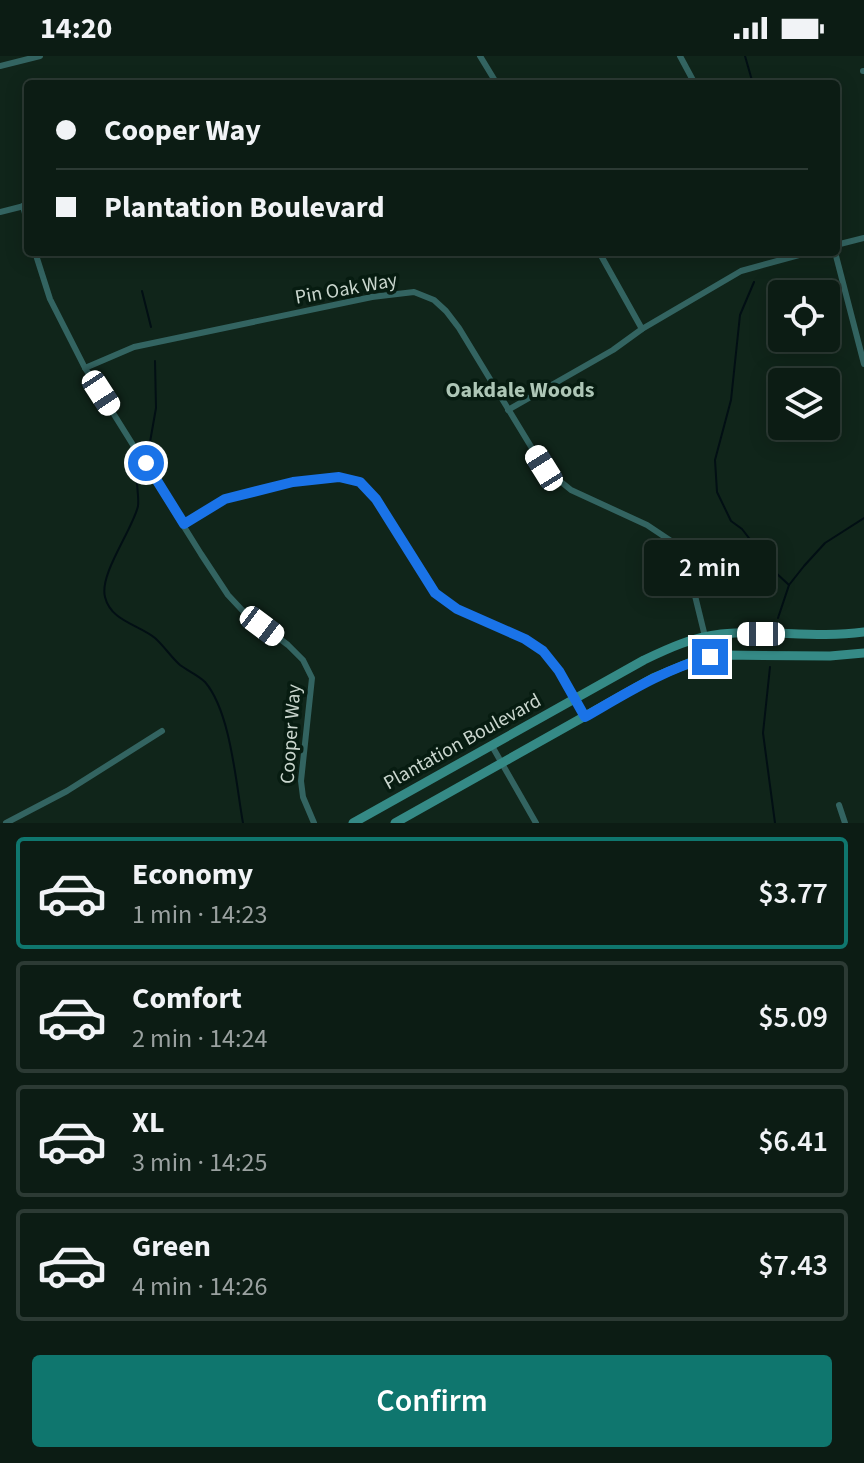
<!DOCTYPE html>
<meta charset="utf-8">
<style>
body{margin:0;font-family:"Source Sans 3",sans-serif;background:#1a2922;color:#f1f3f6;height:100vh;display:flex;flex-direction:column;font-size:30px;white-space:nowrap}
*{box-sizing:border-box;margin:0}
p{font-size:26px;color:#9aa1a0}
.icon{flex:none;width:44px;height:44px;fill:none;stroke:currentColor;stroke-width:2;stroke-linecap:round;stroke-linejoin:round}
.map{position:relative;height:767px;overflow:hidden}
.panel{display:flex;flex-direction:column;background:#0c1c14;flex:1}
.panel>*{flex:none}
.hud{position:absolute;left:24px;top:24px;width:816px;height:176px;border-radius:8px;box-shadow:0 4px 20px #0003,0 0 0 2px #2c3a34;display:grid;align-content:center;height:176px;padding:0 32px;background:#0c1c14}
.controls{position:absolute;left:768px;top:224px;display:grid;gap:16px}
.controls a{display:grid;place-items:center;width:72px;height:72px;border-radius:8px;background:#0c1c14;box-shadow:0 4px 20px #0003,0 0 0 2px #2c3a34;font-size:40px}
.end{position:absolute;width:36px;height:36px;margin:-18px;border:10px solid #1a73e8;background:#fff;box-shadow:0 0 0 4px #fff}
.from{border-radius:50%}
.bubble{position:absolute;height:56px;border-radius:8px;background:#0c1c14;box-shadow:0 4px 20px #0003,0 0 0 2px #2c3a34;font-size:26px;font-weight:600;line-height:56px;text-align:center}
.car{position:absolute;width:24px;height:48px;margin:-24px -12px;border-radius:10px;box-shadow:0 0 6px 2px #0007;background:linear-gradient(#fff 24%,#345 0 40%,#fff 0 76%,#345 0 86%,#fff 0)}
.hud b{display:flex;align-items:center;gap:28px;height:76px;font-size:30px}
.hud b+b{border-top:2px solid #2c3a34}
.hud i{width:20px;height:20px;background:#f1f3f6}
ul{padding:14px 0 0;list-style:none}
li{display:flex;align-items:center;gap:24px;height:112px;margin:0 16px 12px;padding:0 16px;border:4px solid #2c3a34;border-radius:8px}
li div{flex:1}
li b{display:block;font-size:30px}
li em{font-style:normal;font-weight:600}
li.on{border-color:#0f766e}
li>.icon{width:72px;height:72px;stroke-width:1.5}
.cta{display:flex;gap:16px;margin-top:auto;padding:16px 32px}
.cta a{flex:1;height:92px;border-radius:8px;background:#0f766e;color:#fff;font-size:32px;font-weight:600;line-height:92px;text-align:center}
.status{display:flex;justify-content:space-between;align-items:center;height:56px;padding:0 40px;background:#0c1c14;direction:ltr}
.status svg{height:22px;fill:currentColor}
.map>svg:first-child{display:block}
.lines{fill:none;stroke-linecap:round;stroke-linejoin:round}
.stream{stroke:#020f14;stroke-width:2}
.street{stroke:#336461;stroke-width:6}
.secondary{stroke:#358a86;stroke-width:9}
.route{stroke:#1a73e8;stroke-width:10}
.labels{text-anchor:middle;stroke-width:7;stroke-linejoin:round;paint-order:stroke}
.street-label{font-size:20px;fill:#cad6ce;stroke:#071c11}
.neighbourhood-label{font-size:22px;font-weight:bold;fill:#adc6b6;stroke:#071c11}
</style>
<div class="status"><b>14:20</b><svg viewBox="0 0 49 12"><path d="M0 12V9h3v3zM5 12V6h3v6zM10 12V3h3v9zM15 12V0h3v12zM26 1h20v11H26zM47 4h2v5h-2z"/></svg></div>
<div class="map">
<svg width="864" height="767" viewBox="0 0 864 767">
<rect width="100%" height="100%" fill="#10251a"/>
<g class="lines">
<!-- stream -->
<g class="stream">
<polyline points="745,0 753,28"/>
<polyline points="754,226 740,259 731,344 715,404 717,436 731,465 742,473 775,516 789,529"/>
<polyline points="142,235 151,271"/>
<polyline points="150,386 156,352 155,305"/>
<path d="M137,425C137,433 139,442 138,450C133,473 99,518 105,541C111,565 137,568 155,582C164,590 171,601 180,609C188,615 198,619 205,626C231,656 236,729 243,767"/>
<polyline points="778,562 789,529 804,510 825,487 864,462"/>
<polyline points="770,611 763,677 775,767"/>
</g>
<!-- street -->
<g class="street">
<polyline points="480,0 497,28"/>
<polyline points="680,0 695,28"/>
<polyline points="0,10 40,0"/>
<polyline points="863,15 864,15"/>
<polyline points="23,150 28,169"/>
<polyline points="0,156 28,149"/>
<polyline points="836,189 864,182"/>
<polyline points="35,196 50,243 85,312 201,498 228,539 242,554 288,589 303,604 312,622 301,725 303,741 314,767"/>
<polyline points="599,196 642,273"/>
<polyline points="835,196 864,308"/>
<polyline points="85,312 134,291 372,241 414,236 434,244 446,255 459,272 544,412 571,434 647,469 674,487 687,507 710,601"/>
<polyline points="508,354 613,294 642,273 741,215 810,196"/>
<polyline points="184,468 225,443 293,426 339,421 360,426 376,443 435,537 457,553 525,583 543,595 559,615 585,661"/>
<polyline points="492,690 536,767"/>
<polyline points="839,749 845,767"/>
<polyline points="6,767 67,735 162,675"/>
</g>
<!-- secondary -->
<g class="secondary">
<path d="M353,767L644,604C669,592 693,581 721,578C768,573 816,583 864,576"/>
<polyline points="395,767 653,622 694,605 721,599 830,600 864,597"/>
</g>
</g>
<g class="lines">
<!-- route -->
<path class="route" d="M146,407L184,468L225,443L293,426L339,421L360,426L376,443L435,537L457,553L525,583L543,595L559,615L585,661C625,638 664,613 710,601"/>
</g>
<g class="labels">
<!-- street labels -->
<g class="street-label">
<text transform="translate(346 232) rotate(-10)" y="7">Pin Oak Way</text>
<text transform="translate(290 678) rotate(-86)" y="7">Cooper Way</text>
<text transform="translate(462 685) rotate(-29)" y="7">Plantation Boulevard</text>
</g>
<!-- neighbourhood labels -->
<g class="neighbourhood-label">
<text x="520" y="341">Oakdale Woods</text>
</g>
</g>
</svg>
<div class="controls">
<a><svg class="icon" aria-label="locate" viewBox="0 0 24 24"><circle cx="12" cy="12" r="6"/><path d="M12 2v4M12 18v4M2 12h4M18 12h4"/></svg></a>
<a><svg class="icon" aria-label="layers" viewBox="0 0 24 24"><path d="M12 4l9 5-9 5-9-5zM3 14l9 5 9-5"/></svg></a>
</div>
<i class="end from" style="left:146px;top:407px"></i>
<i class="end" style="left:710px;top:601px"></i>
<div class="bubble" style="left:644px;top:484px;width:132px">2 min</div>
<i class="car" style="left:101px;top:337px;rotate:147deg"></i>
<i class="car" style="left:544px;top:412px;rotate:328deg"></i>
<i class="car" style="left:262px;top:570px;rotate:127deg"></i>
<i class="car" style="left:761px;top:578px;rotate:270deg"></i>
<div class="hud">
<b><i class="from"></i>Cooper Way</b>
<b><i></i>Plantation Boulevard</b>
</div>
</div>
<section class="panel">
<ul>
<li class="on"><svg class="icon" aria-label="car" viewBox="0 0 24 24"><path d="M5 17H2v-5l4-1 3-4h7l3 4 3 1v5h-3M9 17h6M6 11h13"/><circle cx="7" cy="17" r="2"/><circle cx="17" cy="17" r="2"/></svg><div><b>Economy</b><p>1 min · 14:23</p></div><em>$3.77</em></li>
<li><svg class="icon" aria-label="car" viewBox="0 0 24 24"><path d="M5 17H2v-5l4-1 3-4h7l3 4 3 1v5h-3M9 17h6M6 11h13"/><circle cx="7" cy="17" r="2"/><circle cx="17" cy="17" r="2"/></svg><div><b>Comfort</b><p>2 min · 14:24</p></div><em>$5.09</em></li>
<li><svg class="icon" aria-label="car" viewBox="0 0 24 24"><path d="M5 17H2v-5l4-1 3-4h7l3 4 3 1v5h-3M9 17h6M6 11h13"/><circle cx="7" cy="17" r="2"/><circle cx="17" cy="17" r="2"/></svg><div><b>XL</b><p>3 min · 14:25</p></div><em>$6.41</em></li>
<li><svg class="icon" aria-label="car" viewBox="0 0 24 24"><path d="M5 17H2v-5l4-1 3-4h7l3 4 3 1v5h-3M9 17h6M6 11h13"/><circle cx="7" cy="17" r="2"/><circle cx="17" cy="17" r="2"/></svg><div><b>Green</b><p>4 min · 14:26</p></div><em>$7.43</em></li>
</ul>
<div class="cta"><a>Confirm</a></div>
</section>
